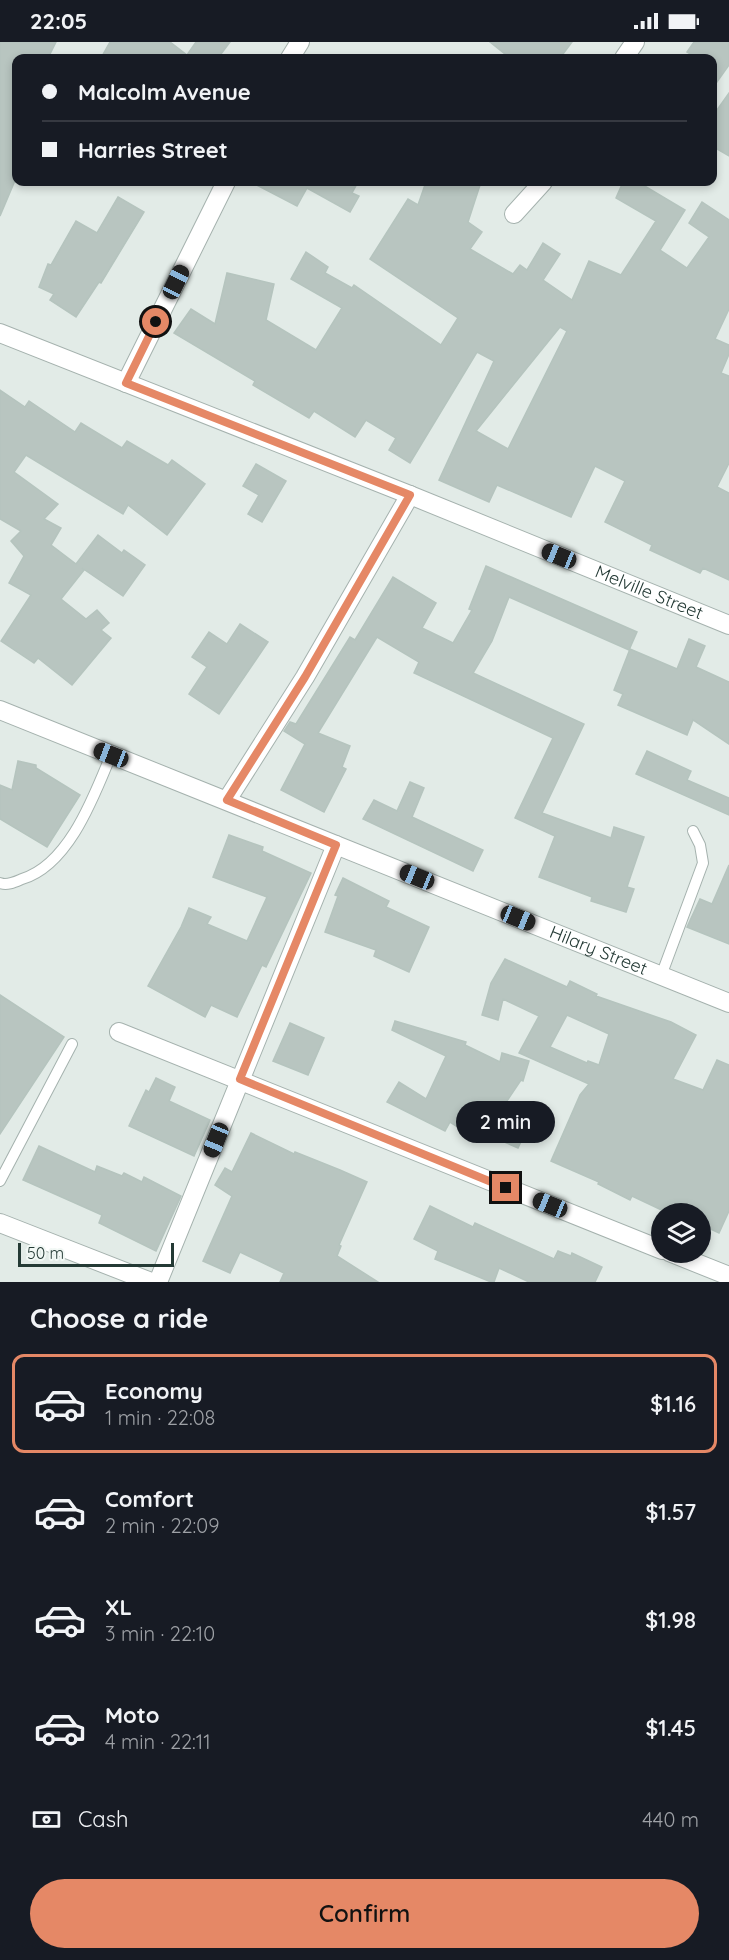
<!DOCTYPE html>
<meta charset="utf-8">
<style>
body{margin:0;font-family:Quicksand,sans-serif;background:#242831;color:#f1f3f6;height:100vh;display:flex;flex-direction:column;font-size:22px;white-space:nowrap}
*{box-sizing:border-box;margin:0}
p{font-size:20px;color:#9ea1a6}
.icon{flex:none;width:33px;height:33px;fill:none;stroke:currentColor;stroke-width:2;stroke-linecap:round;stroke-linejoin:round}
.map{position:relative;height:1240px;overflow:hidden}
.sheet{display:flex;flex-direction:column;background:#171b24;flex:1}
.sheet>*{flex:none}
.guide{position:absolute;left:12px;top:12px;width:705px;height:132px;border-radius:12px;box-shadow:0 3px 9px #0003;display:grid;align-content:center;height:132px;padding:0 30px;background:#171b24}
.fabs{position:absolute;left:651px;top:1161px;display:grid;gap:12px}
.fabs a{display:grid;place-items:center;width:60px;height:60px;border-radius:50%;background:#171b24;box-shadow:0 3px 9px #0003;font-size:30px}
.scale{position:absolute;left:18px;bottom:15px;width:156px;box-sizing:border-box;padding-left:6px;border:3px solid #243a35;border-top:0;font-size:16px;line-height:21px;white-space:nowrap;color:#243a35;-webkit-text-stroke:4px #f2f8f5;paint-order:stroke}
.end{position:absolute;width:27px;height:27px;margin:-14px;border:8px solid #e58866;background:#111;box-shadow:0 0 0 3px #111}
.from{border-radius:50%}
.bubble{position:absolute;height:42px;border-radius:21px;background:#171b24;box-shadow:0 3px 9px #0003;font-size:20px;font-weight:600;line-height:42px;text-align:center}
.car{position:absolute;width:18px;height:36px;margin:-18px -9px;border-radius:8px;box-shadow:0 0 4px 2px #0007;background:linear-gradient(#222 24%,#8ab4d8 0 40%,#222 0 76%,#8ab4d8 0 86%,#222 0)}
.guide b{display:flex;align-items:center;gap:21px;height:57px;font-size:22px}
.guide b+b{border-top:2px solid #363941}
.guide i{width:15px;height:15px;background:#f1f3f6}
ul{padding:0;list-style:none}
li{display:flex;align-items:center;gap:18px;height:99px;margin:0 12px 9px;padding:0 18px;border:3px solid transparent;border-radius:12px}
li div{flex:1}
li b{display:block;font-size:22px}
li em{font-style:normal;font-weight:600}
li.active{border-color:#e58866}
li>.icon{width:54px;height:54px;stroke-width:1.5}
h2{padding:0 30px;font-size:27px;line-height:72px}
.pay{display:flex;align-items:center;gap:15px;height:66px;padding:0 30px;font-size:22px}
.pay p{margin-inline-start:auto}
.primary-button{display:flex;gap:12px;margin-top:auto;padding:12px 30px}
.primary-button a{flex:1;height:69px;border-radius:36px;background:#e58866;color:#111;font-size:24px;font-weight:600;line-height:69px;text-align:center}
.status{display:flex;justify-content:space-between;align-items:center;height:42px;padding:0 30px;background:#171b24;direction:ltr}
.status svg{height:16px;fill:currentColor}
.map>svg:first-child{display:block}
.building{fill:#b8c5c0;stroke:#b5c4be;stroke-width:1.5;fill-rule:evenodd}
.lines{fill:none;stroke-linecap:round;stroke-linejoin:round}
.lane-casing{stroke:#a5b2ae;stroke-width:12}
.street-casing{stroke:#a5b2ae;stroke-width:20}
.lane{stroke:#fff;stroke-width:10}
.street{stroke:#fff;stroke-width:18}
.route{stroke:#e58866;stroke-width:8}
.labels{text-anchor:middle;stroke-width:4.5;stroke-linejoin:round;paint-order:stroke}
.street-label{font-size:18px;fill:#243a35;stroke:#f2f8f5}
</style>
<div class="status"><b>22:05</b><svg viewBox="0 0 49 12"><path d="M0 12V9h3v3zM5 12V6h3v6zM10 12V3h3v9zM15 12V0h3v12zM26 1h20v11H26zM47 4h2v5h-2z"/></svg></div>
<div class="map">
<svg width="729" height="1240" viewBox="0 0 729 1240">
<rect width="100%" height="100%" fill="#e2ebe7"/>
<!-- building -->
<g class="building">
<polygon points="0,0 56,0 48,16 16,16 16,136 0,174"/>
<polygon points="110,0 170,0 187,13 196,0 230,0 218,16 101,16"/>
<polygon points="490,0 572,0 560,16 510,16"/>
<polygon points="694,0 729,0 729,23 712,47 712,16 697,16 687,10"/>
<polygon points="729,51 729,114 712,104 712,75"/>
<polygon points="251,140 358,140 352,151 359,154 350,170 307,146 297,164"/>
<path d="M426,140H481L468,180L482,190L470,207L513,232L520,223L527,228L543,201L560,212L543,238L572,258L589,219L621,233L656,179L616,156L623,140H638L685,168L660,208L687,226L709,195L689,181L702,160L729,178V267L715,297L729,303V312L721,331L729,334V421L717,445L729,451V538L703,526L700,531L650,508L652,503L605,480L625,439L595,424L571,475L497,443L489,460L439,438L494,319L477,310L410,421L389,408L396,396L366,378L355,395L314,369L309,376L253,343L255,339L174,291L191,267L215,282L227,231L274,242L266,278L316,308L342,266L291,237L306,210L328,225L325,231L352,246L354,243L441,303L458,276L370,217L408,157L418,163ZM560,285L567,289L508,407L476,389Z"/>
<polygon points="118,155 144,170 101,241 99,240 76,275 50,258 54,252 39,245 48,222 51,223 76,179 97,191"/>
<polygon points="0,348 25,365 29,359 75,390 81,381 122,406 127,399 168,423 172,418 205,442 167,493 128,463 123,472 26,413 14,430 58,462 44,477 61,486 51,503 76,522 98,493 122,511 124,508 145,523 123,554 82,526 84,528 61,557 86,577 97,568 109,581 101,588 111,596 72,643 38,616 34,621 1,599 31,553 9,541 24,514 11,499 21,489 0,477"/>
<polygon points="256,422 286,439 262,480 248,472 259,453 243,444"/>
<polygon points="486,524 637,590 629,608 509,555 492,599 473,631 584,682 542,771 611,796 614,785 644,795 627,845 634,847 626,870 591,859 592,855 539,835 555,794 515,776 553,696 414,631 419,620 377,595 318,691 350,704 342,725 346,727 324,770 281,748 305,702 284,689 290,680 296,682 350,595 355,598 393,535 436,561 422,586 453,601 472,568 469,567"/>
<polygon points="240,582 268,600 219,672 189,652 207,625 192,615 209,590 227,602"/>
<polygon points="689,597 705,604 696,625 729,640 729,702 693,678 687,693 618,663 623,652 614,648 630,607 677,627"/>
<polygon points="647,709 691,729 687,738 729,756 729,773 636,732"/>
<polygon points="18,719 36,723 36,726 80,753 47,805 0,777 0,743 12,748"/>
<polygon points="410,740 424,746 412,775 483,808 473,829 363,777 374,758 397,769"/>
<polygon points="229,793 263,805 262,809 311,831 266,925 262,923 237,975 211,963 205,975 148,944 181,885 189,866 211,875 207,882 247,899 267,855 213,835"/>
<polygon points="729,823 729,902 687,885 700,857 712,862"/>
<polygon points="343,836 389,859 386,865 429,885 409,930 374,914 376,908 325,890 338,854 335,853"/>
<path d="M505,917L567,945L570,939L597,952L596,954L671,980L696,993L673,1037L703,1048L717,1018L729,1023V1169L719,1191L700,1182V1172H670L632,1154L630,1158L598,1142L599,1140L551,1119L580,1053L589,1042L519,1011L539,974L503,957L498,978L482,973L491,941ZM567,973L609,992L599,1023L588,1019L587,1021L550,1005Z"/>
<polygon points="0,953 64,995 0,1092"/>
<polygon points="395,979 466,1000 465,1003 500,1020 502,1011 529,1019 523,1039 521,1038 501,1068 530,1080 518,1106 486,1092 481,1100 450,1080 445,1089 387,1060 399,1040 426,1057 446,1014 392,988"/>
<polygon points="290,981 324,996 308,1033 273,1019"/>
<polygon points="156,1036 175,1045 169,1059 210,1078 194,1114 129,1084 146,1048 149,1050"/>
<polygon points="251,1091 294,1112 295,1110 340,1128 367,1140 339,1203 341,1204 337,1214 378,1240 280,1240 284,1231 240,1210 230,1231 203,1219 232,1154 215,1143 225,1126 232,1130"/>
<polygon points="39,1104 95,1130 97,1124 122,1134 124,1131 142,1140 144,1135 181,1154 156,1209 99,1181 102,1173 23,1138"/>
<polygon points="430,1164 473,1185 475,1181 554,1217 558,1209 571,1214 572,1211 602,1225 595,1240 529,1240 499,1226 494,1240 491,1240 435,1217 438,1209 414,1197"/>
</g>
<g class="lines">
<defs>
<g id="lane">
<path d="M0,841C7,844 15,840 22,837C69,823 94,754 111,713"/>
<polyline points="661,934 703,821 700,803 693,789"/>
<polyline points="0,1139 72,1002"/>
</g>
<g id="street">
<polyline points="290,16 300,0"/>
<polyline points="624,16 635,0"/>
<polyline points="514,172 543,140"/>
<path id="s1" d="M0,291L410,453L729,583"/>
<polyline points="126,341 226,140"/>
<path id="s2" d="M0,668L729,961"/>
<polyline points="227,758 305,635 410,453"/>
<polyline points="119,990 662,1208"/>
<polyline points="0,1181 151,1240"/>
<polyline points="669,1210 729,1234"/>
<polyline points="158,1240 336,803"/>
</g>
</defs>
<!-- lane casing -->
<use href="#lane" class="lane-casing"/>
<!-- street casing -->
<use href="#street" class="street-casing"/>
<!-- lane -->
<use href="#lane" class="lane"/>
<!-- street -->
<use href="#street" class="street"/>
</g>
<g class="lines">
<!-- route -->
<polyline class="route" points="156,280 126,341 410,453 305,635 227,758 336,803 240,1037 506,1146"/>
</g>
<g class="labels">
<!-- street labels -->
<g class="street-label">
<text dy="6" stroke="none"><textPath href="#s1" startOffset="699">Melville Street</textPath></text>
<text dy="6" stroke="none"><textPath href="#s2" startOffset="645">Hilary Street</textPath></text>
</g>
</g>
</svg>
<div class="fabs">
<a><svg class="icon" aria-label="layers" viewBox="0 0 24 24"><path d="M12 4l9 5-9 5-9-5zM3 14l9 5 9-5"/></svg></a>
</div>
<div class="scale">50 m</div>
<i class="end from" style="left:156px;top:280px"></i>
<i class="end" style="left:506px;top:1146px"></i>
<div class="bubble" style="left:456px;top:1059px;width:99px">2 min</div>
<i class="car" style="left:176px;top:240px;rotate:26deg"></i>
<i class="car" style="left:559px;top:514px;rotate:292deg"></i>
<i class="car" style="left:111px;top:713px;rotate:291deg"></i>
<i class="car" style="left:417px;top:835px;rotate:292deg"></i>
<i class="car" style="left:518px;top:876px;rotate:112deg"></i>
<i class="car" style="left:216px;top:1098px;rotate:202deg"></i>
<i class="car" style="left:550px;top:1163px;rotate:292deg"></i>
<div class="guide">
<b><i class="from"></i>Malcolm Avenue</b>
<b><i></i>Harries Street</b>
</div>
</div>
<section class="sheet">
<h2>Choose a ride</h2>
<ul>
<li class="active"><svg class="icon" aria-label="car" viewBox="0 0 24 24"><path d="M5 17H2v-5l4-1 3-4h7l3 4 3 1v5h-3M9 17h6M6 11h13"/><circle cx="7" cy="17" r="2"/><circle cx="17" cy="17" r="2"/></svg><div><b>Economy</b><p>1 min · 22:08</p></div><em>$1.16</em></li>
<li><svg class="icon" aria-label="car" viewBox="0 0 24 24"><path d="M5 17H2v-5l4-1 3-4h7l3 4 3 1v5h-3M9 17h6M6 11h13"/><circle cx="7" cy="17" r="2"/><circle cx="17" cy="17" r="2"/></svg><div><b>Comfort</b><p>2 min · 22:09</p></div><em>$1.57</em></li>
<li><svg class="icon" aria-label="car" viewBox="0 0 24 24"><path d="M5 17H2v-5l4-1 3-4h7l3 4 3 1v5h-3M9 17h6M6 11h13"/><circle cx="7" cy="17" r="2"/><circle cx="17" cy="17" r="2"/></svg><div><b>XL</b><p>3 min · 22:10</p></div><em>$1.98</em></li>
<li><svg class="icon" aria-label="car" viewBox="0 0 24 24"><path d="M5 17H2v-5l4-1 3-4h7l3 4 3 1v5h-3M9 17h6M6 11h13"/><circle cx="7" cy="17" r="2"/><circle cx="17" cy="17" r="2"/></svg><div><b>Moto</b><p>4 min · 22:11</p></div><em>$1.45</em></li>
</ul>
<div class="pay"><svg class="icon" aria-label="cash" viewBox="0 0 24 24"><path d="M3 7h18v10H3z"/><circle cx="12" cy="12" r="2"/></svg>Cash<p>440 m</p></div>
<div class="primary-button"><a>Confirm</a></div>
</section>
